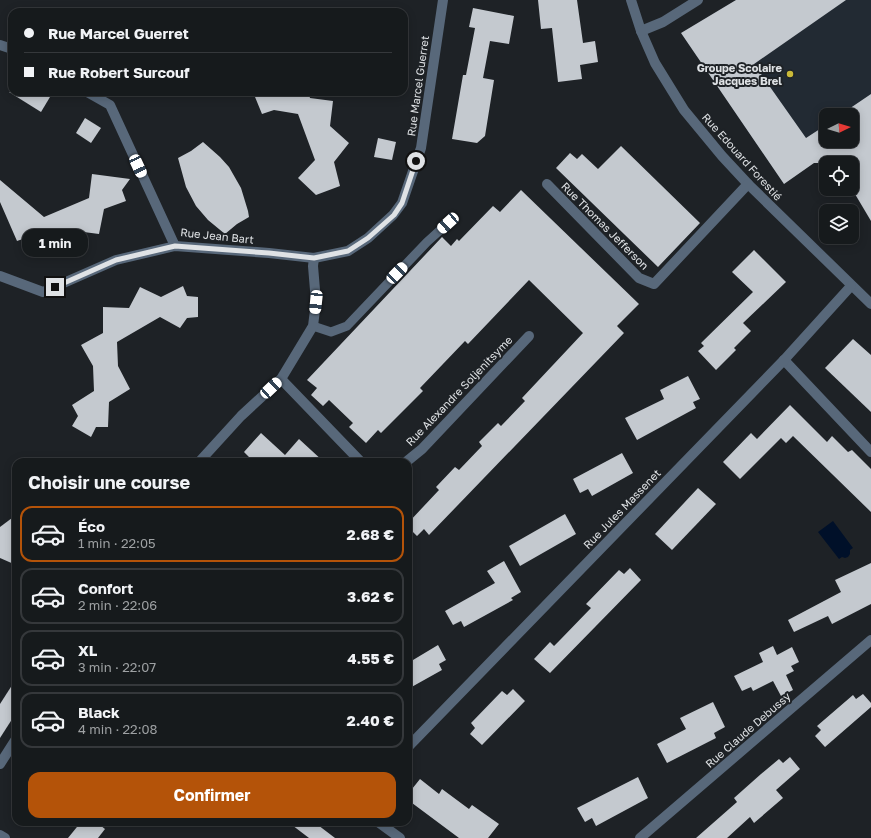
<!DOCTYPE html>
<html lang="fr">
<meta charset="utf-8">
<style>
body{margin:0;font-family:"Golos Text",sans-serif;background:#232729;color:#f1f3f6;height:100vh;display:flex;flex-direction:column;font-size:15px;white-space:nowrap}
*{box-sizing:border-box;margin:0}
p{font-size:13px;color:#9ea1a3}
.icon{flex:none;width:22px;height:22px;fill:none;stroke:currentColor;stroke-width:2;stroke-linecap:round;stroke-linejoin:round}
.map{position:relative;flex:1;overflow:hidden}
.drawer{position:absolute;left:12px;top:458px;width:400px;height:368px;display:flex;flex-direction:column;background:#161a1c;border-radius:12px;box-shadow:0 2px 10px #0003,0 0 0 1px #35383b}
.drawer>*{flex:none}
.guide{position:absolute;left:8px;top:8px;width:400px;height:88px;border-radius:12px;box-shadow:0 2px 10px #0003,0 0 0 1px #35383b;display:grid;align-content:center;height:88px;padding:0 16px;background:#161a1c}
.needle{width:26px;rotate:85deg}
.buttons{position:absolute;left:819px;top:108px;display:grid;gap:8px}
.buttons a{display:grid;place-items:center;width:40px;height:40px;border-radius:8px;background:#161a1c;box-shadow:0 2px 10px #0003,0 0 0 1px #35383b;font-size:20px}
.end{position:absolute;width:18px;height:18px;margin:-9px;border:5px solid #dfe2e5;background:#111;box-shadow:0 0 0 2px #111}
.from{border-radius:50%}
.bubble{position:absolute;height:28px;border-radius:12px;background:#161a1c;box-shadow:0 2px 10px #0003,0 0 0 1px #35383b;font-size:13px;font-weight:700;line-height:28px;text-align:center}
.car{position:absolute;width:12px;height:24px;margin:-12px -6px;border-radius:5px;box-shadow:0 0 3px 1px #0007;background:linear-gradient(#fff 24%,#345 0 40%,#fff 0 76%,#345 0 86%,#fff 0)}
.guide b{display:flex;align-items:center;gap:14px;height:38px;font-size:15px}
.guide b+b{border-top:1px solid #35383b}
.guide i{width:10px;height:10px;background:#f1f3f6}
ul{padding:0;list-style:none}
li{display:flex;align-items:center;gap:12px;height:56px;margin:0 8px 6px;padding:0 8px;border:2px solid #35383b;border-radius:12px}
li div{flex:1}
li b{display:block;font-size:15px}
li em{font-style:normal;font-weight:700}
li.active{border-color:#b45309}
li>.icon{width:36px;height:36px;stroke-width:1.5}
h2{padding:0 16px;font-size:18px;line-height:48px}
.button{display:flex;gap:8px;margin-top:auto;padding:8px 16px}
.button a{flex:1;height:46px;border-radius:12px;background:#b45309;color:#fff;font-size:16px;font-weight:700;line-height:46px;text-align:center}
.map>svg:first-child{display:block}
.built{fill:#222a33;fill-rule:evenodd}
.water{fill:#001029}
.building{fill:#c4c9cf}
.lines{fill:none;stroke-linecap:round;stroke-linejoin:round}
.lane{stroke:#58687a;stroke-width:9}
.street{stroke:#58687a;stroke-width:10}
.route{stroke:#dfe2e5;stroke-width:5}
.poi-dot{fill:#cbba39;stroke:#1e2226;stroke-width:1.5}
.labels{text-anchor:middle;stroke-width:4;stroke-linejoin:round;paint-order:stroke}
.poi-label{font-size:11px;font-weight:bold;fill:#dfe2e5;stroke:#1e2226;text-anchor:end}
.street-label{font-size:11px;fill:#dfe2e5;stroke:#1e2226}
</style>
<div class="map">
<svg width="871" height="838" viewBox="0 0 871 838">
<rect width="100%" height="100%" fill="#1e2226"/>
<!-- built -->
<path class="built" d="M736,0H871V172L852,163L821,158L784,184L681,33ZM826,115H852V141H826Z"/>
<!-- water -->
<polygon class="water" points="833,521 853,548 850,550 850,554 848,557 845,558 842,557 839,559 818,532"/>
<!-- building -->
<g class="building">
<polygon points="538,0 577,0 583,43 595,41 598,62 580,65 582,79 558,82 552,28 541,29"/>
<polygon points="736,0 846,0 754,64 806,138 826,125 826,141 852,141 852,115 840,115 871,94 871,221 852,189 852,163 814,163 784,184 681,33"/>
<polygon points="473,8 514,16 509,44 490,41 483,78 494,80 485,136 477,143 452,139 463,75 466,75 475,28 469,27"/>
<polygon points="9,92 53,92 41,112"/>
<polygon points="253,92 308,92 310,98 333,101 330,126 349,143 334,162 340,186 316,195 298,178 315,160 298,114 274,110 262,114"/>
<polygon points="85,118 101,128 91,143 76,133"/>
<polygon points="378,138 396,142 392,160 374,157"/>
<polygon points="203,142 220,157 229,167 241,188 248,211 249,217 237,224 225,234 208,220 196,206 186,187 178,158 191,151"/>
<polygon points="621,146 700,223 658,267 556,168 570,153 577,159 582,154 598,169"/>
<polygon points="92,174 130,179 122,190 126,201 104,209 99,234 76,231 60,249 40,233 17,241 0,202 0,180 44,217 89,198"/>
<polygon points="521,190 639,304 617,326 624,333 429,535 424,529 417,536 408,527 408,523 439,490 436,487 455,467 459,470 482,446 479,442 498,423 501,426 525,401 522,398 583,333 529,280 468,344 465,341 420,388 423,391 381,433 378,430 366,443 349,427 353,423 329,400 323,406 311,395 317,388 307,380 442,237 451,246 457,239 459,241 493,206 500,212"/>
<polygon points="754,250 786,282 743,323 751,331 734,348 736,350 716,370 698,351 704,346 701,343 753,292 732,272"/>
<polygon points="183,286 187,296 198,297 198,317 187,318 180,328 160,317 117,342 118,366 130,389 109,402 108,427 96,427 91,437 72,426 78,416 72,405 94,391 93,366 81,345 103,333 103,307 129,308 140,287 161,297"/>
<polygon points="853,339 871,355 871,412 825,368"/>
<polygon points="688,376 700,399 693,402 696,408 637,440 625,418 664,399 660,390"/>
<polygon points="790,405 827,442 832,436 848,452 852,450 871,469 871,512 793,436 786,443 781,438 740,479 723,462 751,433 757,439"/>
<polygon points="261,433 285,455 299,439 324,462 254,462 244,452"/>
<polygon points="622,453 633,473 592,496 588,489 580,493 573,479"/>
<polygon points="698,488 716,504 672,550 655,534"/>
<polygon points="565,514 576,534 520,566 509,546"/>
<polygon points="16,515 16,565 0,558 0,527"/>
<polygon points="504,561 521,592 511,598 513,600 464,627 461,621 453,625 445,611 495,583 487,571"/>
<polygon points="871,563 871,604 832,624 828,616 794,632 788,620 841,592 835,580"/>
<polygon points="630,568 641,580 550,673 534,659 550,642 554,646 560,640 591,608 586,604 619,570 624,574"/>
<polygon points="438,645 446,660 439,664 442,670 408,689 408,663"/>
<polygon points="773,646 777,655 792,647 799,662 791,666 794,671 786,675 793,690 781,696 773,681 753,691 751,687 742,691 734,676 763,662 759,653"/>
<polygon points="16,679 16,713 0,738 0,704"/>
<polygon points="513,689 525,701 482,745 470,734 475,728 471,723 502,691 507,695"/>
<polygon points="863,694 871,703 871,707 825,747 815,736 821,730 817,726 853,695 856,699"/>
<polygon points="713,702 725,727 714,733 716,738 667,763 657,744 686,729 680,718"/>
<polygon points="790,757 800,769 776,790 783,798 754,823 750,817 727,838 696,838 737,802 734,798 761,774 779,759 783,763"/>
<polygon points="638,777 648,798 596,826 592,818 585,822 577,808"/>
<polygon points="420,779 439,794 442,789 469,809 472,805 499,824 488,838 459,838 408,800 408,794"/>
<polygon points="81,822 96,822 105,829 98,838 68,838"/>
<polygon points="288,822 314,822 335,838 309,838"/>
</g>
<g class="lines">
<!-- lane -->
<polyline class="lane" points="313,326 331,332 347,326 427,242 448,223"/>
<!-- street -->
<g class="street">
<polyline points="631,0 641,31 655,63 684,110 722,156 748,184 871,304"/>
<polyline points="641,31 663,22 698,0"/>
<polyline points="0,45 12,49"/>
<polyline points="87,92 110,105 175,246"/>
<polyline points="547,184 639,278 654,284 748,184"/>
<polyline points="0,276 43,292 116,260 175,246 269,253 314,258 348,251 368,238 393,215 402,203 421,148 443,0"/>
<polyline points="784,360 871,452"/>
<polyline points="281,379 361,462"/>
<polyline points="199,462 241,416 281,379 313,326 316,302 313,266 314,258"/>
<polyline points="406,462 422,449 529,336"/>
<polyline points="408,747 784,360 851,286"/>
<polyline points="0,764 16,739"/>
<polyline points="378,822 400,838"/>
<polyline points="0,835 5,838"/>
<polyline points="640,838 871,640"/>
</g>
</g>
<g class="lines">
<!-- route -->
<polyline class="route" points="55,287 116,260 175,246 269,253 314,258 348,251 368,238 394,215 402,203 416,161"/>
</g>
<!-- markers -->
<circle class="poi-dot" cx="790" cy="74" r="4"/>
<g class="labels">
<!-- poi labels -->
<g class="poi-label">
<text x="782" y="72">Groupe Scolaire<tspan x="782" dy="13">Jacques Brel</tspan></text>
</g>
<!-- street labels -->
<g class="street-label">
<text transform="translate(418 86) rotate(-82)" y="4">Rue Marcel Guerret</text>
<text transform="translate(742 157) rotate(48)" y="4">Rue Edouard Forestié</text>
<text transform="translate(605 226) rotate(45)" y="4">Rue Thomas Jefferson</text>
<text transform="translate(217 236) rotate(6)" y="4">Rue Jean Bart</text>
<text transform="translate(459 391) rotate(-46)" y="4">Rue Alexandre Soljenitsyme</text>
<text transform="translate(622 509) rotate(-46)" y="4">Rue Jules Massenet</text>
<text transform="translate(748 730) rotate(-41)" y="4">Rue Claude Debussy</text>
</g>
</g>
</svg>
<div class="buttons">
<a><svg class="needle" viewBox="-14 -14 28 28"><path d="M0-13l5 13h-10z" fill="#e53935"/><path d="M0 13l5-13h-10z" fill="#9ea1a3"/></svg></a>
<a><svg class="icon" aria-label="locate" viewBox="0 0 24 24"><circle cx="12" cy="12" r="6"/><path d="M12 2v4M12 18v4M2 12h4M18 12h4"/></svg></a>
<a><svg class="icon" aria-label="layers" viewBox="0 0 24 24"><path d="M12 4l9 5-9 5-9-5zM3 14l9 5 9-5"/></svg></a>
</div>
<i class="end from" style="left:416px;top:161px"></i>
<i class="end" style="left:55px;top:287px"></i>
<div class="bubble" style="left:22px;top:229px;width:66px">1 min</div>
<i class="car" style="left:138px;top:166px;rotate:155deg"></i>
<i class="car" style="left:448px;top:223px;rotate:228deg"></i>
<i class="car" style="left:397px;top:273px;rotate:44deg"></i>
<i class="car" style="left:316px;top:302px;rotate:186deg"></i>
<i class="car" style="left:271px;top:388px;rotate:47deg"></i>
<div class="guide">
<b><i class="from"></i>Rue Marcel Guerret</b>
<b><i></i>Rue Robert Surcouf</b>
</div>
<section class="drawer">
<h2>Choisir une course</h2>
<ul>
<li class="active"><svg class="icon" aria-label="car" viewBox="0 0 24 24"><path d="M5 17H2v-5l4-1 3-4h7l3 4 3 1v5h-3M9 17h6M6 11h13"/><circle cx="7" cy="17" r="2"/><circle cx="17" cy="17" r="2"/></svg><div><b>Éco</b><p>1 min · 22:05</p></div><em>2.68 €</em></li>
<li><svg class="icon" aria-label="car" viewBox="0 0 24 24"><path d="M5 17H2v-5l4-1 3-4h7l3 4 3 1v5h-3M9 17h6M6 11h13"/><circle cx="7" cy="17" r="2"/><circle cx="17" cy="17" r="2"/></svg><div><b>Confort</b><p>2 min · 22:06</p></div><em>3.62 €</em></li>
<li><svg class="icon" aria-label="car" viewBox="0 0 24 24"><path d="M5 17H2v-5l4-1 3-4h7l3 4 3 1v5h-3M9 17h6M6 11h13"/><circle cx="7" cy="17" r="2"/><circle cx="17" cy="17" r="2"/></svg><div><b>XL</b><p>3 min · 22:07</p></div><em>4.55 €</em></li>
<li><svg class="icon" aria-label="car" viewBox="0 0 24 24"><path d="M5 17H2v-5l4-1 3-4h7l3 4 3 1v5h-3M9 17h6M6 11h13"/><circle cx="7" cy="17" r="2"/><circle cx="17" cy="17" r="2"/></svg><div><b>Black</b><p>4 min · 22:08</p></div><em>2.40 €</em></li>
</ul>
<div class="button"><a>Confirmer</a></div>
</section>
</div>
